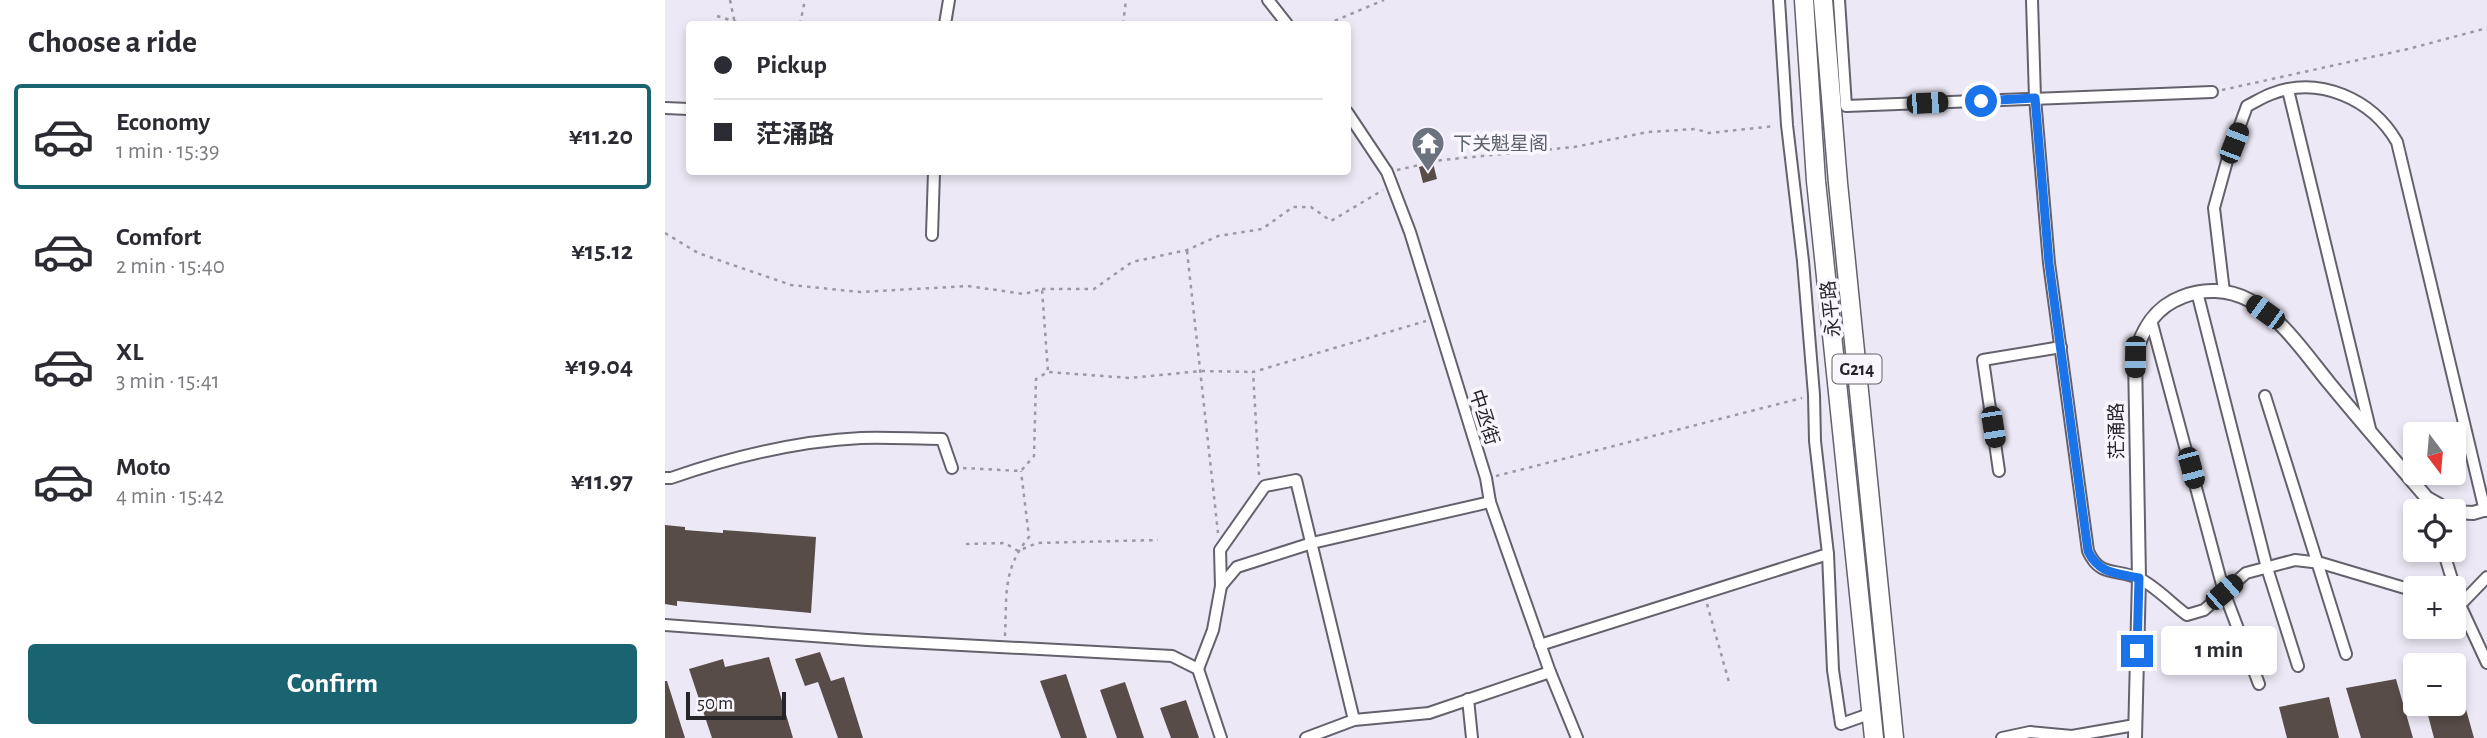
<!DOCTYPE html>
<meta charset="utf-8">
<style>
body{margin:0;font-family:"Alegreya Sans","Noto Sans SC",sans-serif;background:#f7f7f7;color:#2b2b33;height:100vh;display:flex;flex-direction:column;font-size:26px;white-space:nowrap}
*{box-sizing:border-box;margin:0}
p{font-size:23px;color:#7c7c81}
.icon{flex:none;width:38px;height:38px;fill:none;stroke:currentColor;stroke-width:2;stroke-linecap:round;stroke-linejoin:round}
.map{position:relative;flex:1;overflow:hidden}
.sheet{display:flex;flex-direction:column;background:#fff;width:665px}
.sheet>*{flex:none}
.guide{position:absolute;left:21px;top:21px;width:665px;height:154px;border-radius:7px;box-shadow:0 4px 10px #0003;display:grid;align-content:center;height:154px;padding:0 28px;background:#fff}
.needle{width:46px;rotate:164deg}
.fabs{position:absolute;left:1738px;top:422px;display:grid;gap:14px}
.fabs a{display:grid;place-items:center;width:63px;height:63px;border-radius:7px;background:#fff;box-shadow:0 4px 10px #0003;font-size:35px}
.scale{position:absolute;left:21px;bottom:18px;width:100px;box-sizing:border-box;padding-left:7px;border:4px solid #262529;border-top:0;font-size:19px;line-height:24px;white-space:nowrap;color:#262529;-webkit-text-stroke:5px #f9f6fe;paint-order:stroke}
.end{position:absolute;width:32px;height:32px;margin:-16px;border:9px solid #1a73e8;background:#fff;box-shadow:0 0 0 4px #fff}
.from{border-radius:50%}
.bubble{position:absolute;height:49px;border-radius:7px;background:#fff;box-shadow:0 4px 10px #0003;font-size:23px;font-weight:700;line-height:49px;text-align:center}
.car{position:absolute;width:21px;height:42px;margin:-21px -10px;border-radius:9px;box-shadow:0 0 5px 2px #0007;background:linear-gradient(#222 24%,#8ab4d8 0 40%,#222 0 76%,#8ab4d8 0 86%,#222 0)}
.guide b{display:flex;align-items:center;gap:24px;height:66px;font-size:26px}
.guide b+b{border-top:2px solid #e1e1e2}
.guide i{width:18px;height:18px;background:#2b2b33}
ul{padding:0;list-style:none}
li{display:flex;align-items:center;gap:21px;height:105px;margin:0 14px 10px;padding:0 14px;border:4px solid transparent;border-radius:7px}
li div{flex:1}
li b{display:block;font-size:26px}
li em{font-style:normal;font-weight:700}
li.active{border-color:#196470}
li>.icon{width:63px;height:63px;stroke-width:1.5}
h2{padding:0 28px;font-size:32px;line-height:84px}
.cta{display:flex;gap:14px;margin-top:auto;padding:14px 28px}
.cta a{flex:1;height:80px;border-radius:7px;background:#196470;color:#fff;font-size:28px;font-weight:700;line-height:80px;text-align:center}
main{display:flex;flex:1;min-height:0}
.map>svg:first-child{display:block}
.building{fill:#584c48}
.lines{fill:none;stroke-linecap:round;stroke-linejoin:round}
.minor-casing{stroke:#65616c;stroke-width:14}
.tertiary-casing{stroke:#65616c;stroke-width:16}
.trunk-casing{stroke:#65616c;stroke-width:21}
.path{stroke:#9b99a2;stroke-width:2.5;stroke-dasharray:3.5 5;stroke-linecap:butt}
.minor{stroke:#fff;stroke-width:10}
.tertiary{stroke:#fff;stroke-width:12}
.trunk{stroke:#fff;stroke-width:18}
.route{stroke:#1a73e8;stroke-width:9}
.labels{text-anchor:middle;stroke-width:7;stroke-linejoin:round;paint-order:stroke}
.shield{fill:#f9f6fe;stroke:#656469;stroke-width:2}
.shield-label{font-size:18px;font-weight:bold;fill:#262529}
.worship-label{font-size:19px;fill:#5b616d;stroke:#f9f6fe;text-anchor:start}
.street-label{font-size:19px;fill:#262529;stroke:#f9f6fe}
</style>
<main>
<section class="sheet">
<h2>Choose a ride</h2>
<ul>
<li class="active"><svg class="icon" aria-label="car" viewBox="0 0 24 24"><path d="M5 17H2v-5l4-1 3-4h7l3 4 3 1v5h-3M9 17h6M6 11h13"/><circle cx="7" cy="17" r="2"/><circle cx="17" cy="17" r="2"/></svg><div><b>Economy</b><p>1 min · 15:39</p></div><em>¥11.20</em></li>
<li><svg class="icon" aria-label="car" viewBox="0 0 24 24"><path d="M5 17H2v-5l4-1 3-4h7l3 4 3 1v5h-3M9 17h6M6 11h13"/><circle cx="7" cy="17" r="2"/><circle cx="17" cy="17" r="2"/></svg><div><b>Comfort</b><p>2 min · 15:40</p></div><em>¥15.12</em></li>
<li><svg class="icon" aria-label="car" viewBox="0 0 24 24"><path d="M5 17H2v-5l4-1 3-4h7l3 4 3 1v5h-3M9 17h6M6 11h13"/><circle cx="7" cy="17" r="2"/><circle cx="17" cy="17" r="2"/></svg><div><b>XL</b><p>3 min · 15:41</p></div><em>¥19.04</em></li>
<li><svg class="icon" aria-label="car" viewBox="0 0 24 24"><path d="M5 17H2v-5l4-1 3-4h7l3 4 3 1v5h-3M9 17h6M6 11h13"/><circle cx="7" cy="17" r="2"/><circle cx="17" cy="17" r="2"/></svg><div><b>Moto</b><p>4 min · 15:42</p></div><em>¥11.97</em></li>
</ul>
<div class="cta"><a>Confirm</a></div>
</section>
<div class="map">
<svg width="1822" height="738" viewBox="0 0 1822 738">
<rect width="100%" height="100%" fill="#ece8f5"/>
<!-- building -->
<g class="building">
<polygon points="768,163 772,179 758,183 754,167"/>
<polygon points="0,525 20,527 20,530 58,533 58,530 151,537 146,613 12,601 12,606 0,604"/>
<polygon points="155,652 166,681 179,677 198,738 173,738 153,682 140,686 130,659"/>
<polygon points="104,657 128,738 47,738 24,669 58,659 60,667"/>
<polygon points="401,674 422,738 396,738 375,681"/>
<polygon points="1788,677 1792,677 1809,738 1769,738 1760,704 1788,704"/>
<polygon points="1731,679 1748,738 1696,738 1681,688"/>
<polygon points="0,681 2,681 20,738 0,738"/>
<polygon points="460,682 479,738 452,738 435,690"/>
<polygon points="1664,697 1674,738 1622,738 1614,707"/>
<polygon points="521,700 534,738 506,738 495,708"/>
</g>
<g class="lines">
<defs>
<g id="minor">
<polyline points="603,0 622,24"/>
<polyline points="1114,0 1122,125 1138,261 1149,395 1150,441 1163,554 1168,670 1176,724 1207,713"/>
<polyline points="1174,0 1181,106 1547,92"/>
<path d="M1367,0L1370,98L1384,263L1423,551C1435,578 1451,568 1473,578C1488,584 1508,605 1522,615L1539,610L1581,573L1630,560L1656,563L1750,591"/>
<polyline points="280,24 284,0"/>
<polyline points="1623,90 1706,433"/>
<polyline points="0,108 24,109"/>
<polyline points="682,112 722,172 745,232 821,478 825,502 885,672 912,738"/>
<polyline points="267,235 269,172"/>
<polyline points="1532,292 1602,568 1633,666"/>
<path d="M1559,292L1549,208L1562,161L1582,106C1590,102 1598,97 1606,94C1654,75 1707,99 1732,142L1820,511"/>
<polyline points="1486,320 1559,592 1594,684"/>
<polyline points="1600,396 1681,654"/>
<polyline points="1334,471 1318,360 1396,347"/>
<path d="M0,478H6C67,457 131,441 196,438C223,437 250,439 277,439L287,468"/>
<polyline points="1778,550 1795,605 1822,663"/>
<polyline points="556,586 572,567 647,543 825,502"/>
<polyline points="1791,604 1795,605 1822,577"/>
<polyline points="0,625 202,640 507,656 533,669 556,738"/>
<polyline points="875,645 1163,554"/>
<polyline points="533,669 548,630 556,586 555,550 600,486 631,480 689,720"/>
<polyline points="803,699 807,738"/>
<polyline points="641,738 689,720 764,713 885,672"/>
<polyline points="1337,738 1365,732 1407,736 1470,725"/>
</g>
<g id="tertiary">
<polyline points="1788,512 1808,513 1822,509"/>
<path d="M1470,738L1474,578L1470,357C1476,331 1490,307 1517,297C1538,288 1563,289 1584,300C1617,318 1642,356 1665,384C1697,423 1730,461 1762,498L1785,511"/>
</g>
<g id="trunk">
<polyline points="1139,0 1151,181 1209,738"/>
<polyline points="1158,0 1173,183 1229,738"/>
</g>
</defs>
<!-- minor casing -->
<use href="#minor" class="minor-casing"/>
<!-- tertiary casing -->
<use href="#tertiary" class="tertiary-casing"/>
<!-- trunk casing -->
<use href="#trunk" class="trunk-casing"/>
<!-- path -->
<g class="path">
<polyline points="65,0 70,24"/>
<polyline points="52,16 78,24"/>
<polyline points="135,24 140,0"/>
<polyline points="458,24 461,0"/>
<polyline points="662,24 719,0"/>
<polyline points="1557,90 1743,49 1822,28"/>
<polyline points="732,170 777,160 909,147 983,132 1031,129 1044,133 1110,126"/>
<polyline points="0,233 33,253 126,285 195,292 303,286 359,294 377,289 383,372"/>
<polyline points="522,251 553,533"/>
<polyline points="377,289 429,289 467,262 522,250 553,236 597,229 628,207 646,207 666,221 718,190"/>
<polyline points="298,468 356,471 369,456 371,379 383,372 465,378 536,371 588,372"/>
<polyline points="594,475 588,372 761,321"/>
<polyline points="831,476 1137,398"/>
<polyline points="301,544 340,543 353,551 372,543 493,540"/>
<polyline points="1042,604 1064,682"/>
<path d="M340,636C342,596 337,570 364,537L356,471"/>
</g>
<!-- minor -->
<use href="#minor" class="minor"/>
<!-- tertiary -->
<use href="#tertiary" class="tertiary"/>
<!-- trunk -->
<use href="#trunk" class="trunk"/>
</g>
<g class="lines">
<!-- route -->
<path class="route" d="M1316,101L1370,98L1384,263L1423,551C1434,574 1451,573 1474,578L1472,651"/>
</g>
<!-- icons -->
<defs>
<symbol id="temple-pin" viewBox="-11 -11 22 30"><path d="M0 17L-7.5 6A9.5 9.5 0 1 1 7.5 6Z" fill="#6b7280" stroke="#f9f6fe"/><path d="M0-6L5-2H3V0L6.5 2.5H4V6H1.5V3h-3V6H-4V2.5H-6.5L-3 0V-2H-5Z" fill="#fff"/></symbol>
</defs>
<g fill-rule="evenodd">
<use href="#temple-pin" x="744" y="124" width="38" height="52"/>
</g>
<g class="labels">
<!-- shield labels -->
<rect class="shield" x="1167.5" y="354.5" width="49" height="29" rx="5"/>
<g class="shield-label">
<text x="1192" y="375">G214</text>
</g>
<!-- worship labels -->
<g class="worship-label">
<text x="788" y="150">下关魁星阁</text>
</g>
<!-- street labels -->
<g class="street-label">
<text transform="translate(1165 309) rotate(-96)" y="7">永平路</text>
<text transform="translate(820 417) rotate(72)" y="7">中丞街</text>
<text transform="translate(1451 431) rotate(-91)" y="7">茫涌路</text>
</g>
</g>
</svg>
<div class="fabs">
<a><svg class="needle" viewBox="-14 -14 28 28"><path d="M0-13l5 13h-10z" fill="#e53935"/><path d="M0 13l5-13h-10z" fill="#7c7c81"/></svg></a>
<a><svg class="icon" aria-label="locate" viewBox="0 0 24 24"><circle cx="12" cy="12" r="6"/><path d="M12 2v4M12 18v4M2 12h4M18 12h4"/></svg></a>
<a>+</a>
<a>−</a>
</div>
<div class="scale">50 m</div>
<i class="end from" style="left:1316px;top:101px"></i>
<i class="end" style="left:1472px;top:651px"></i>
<div class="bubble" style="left:1496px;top:626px;width:116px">1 min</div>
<i class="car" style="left:1262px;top:103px;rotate:87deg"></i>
<i class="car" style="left:1569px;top:143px;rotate:21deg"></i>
<i class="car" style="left:1600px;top:312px;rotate:306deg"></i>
<i class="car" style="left:1470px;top:357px;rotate:181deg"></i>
<i class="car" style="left:1328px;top:427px;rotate:171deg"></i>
<i class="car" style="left:1526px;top:468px;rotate:165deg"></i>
<i class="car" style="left:1559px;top:592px;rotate:49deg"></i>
<div class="guide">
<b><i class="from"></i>Pickup</b>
<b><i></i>茫涌路</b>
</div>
</div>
</main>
